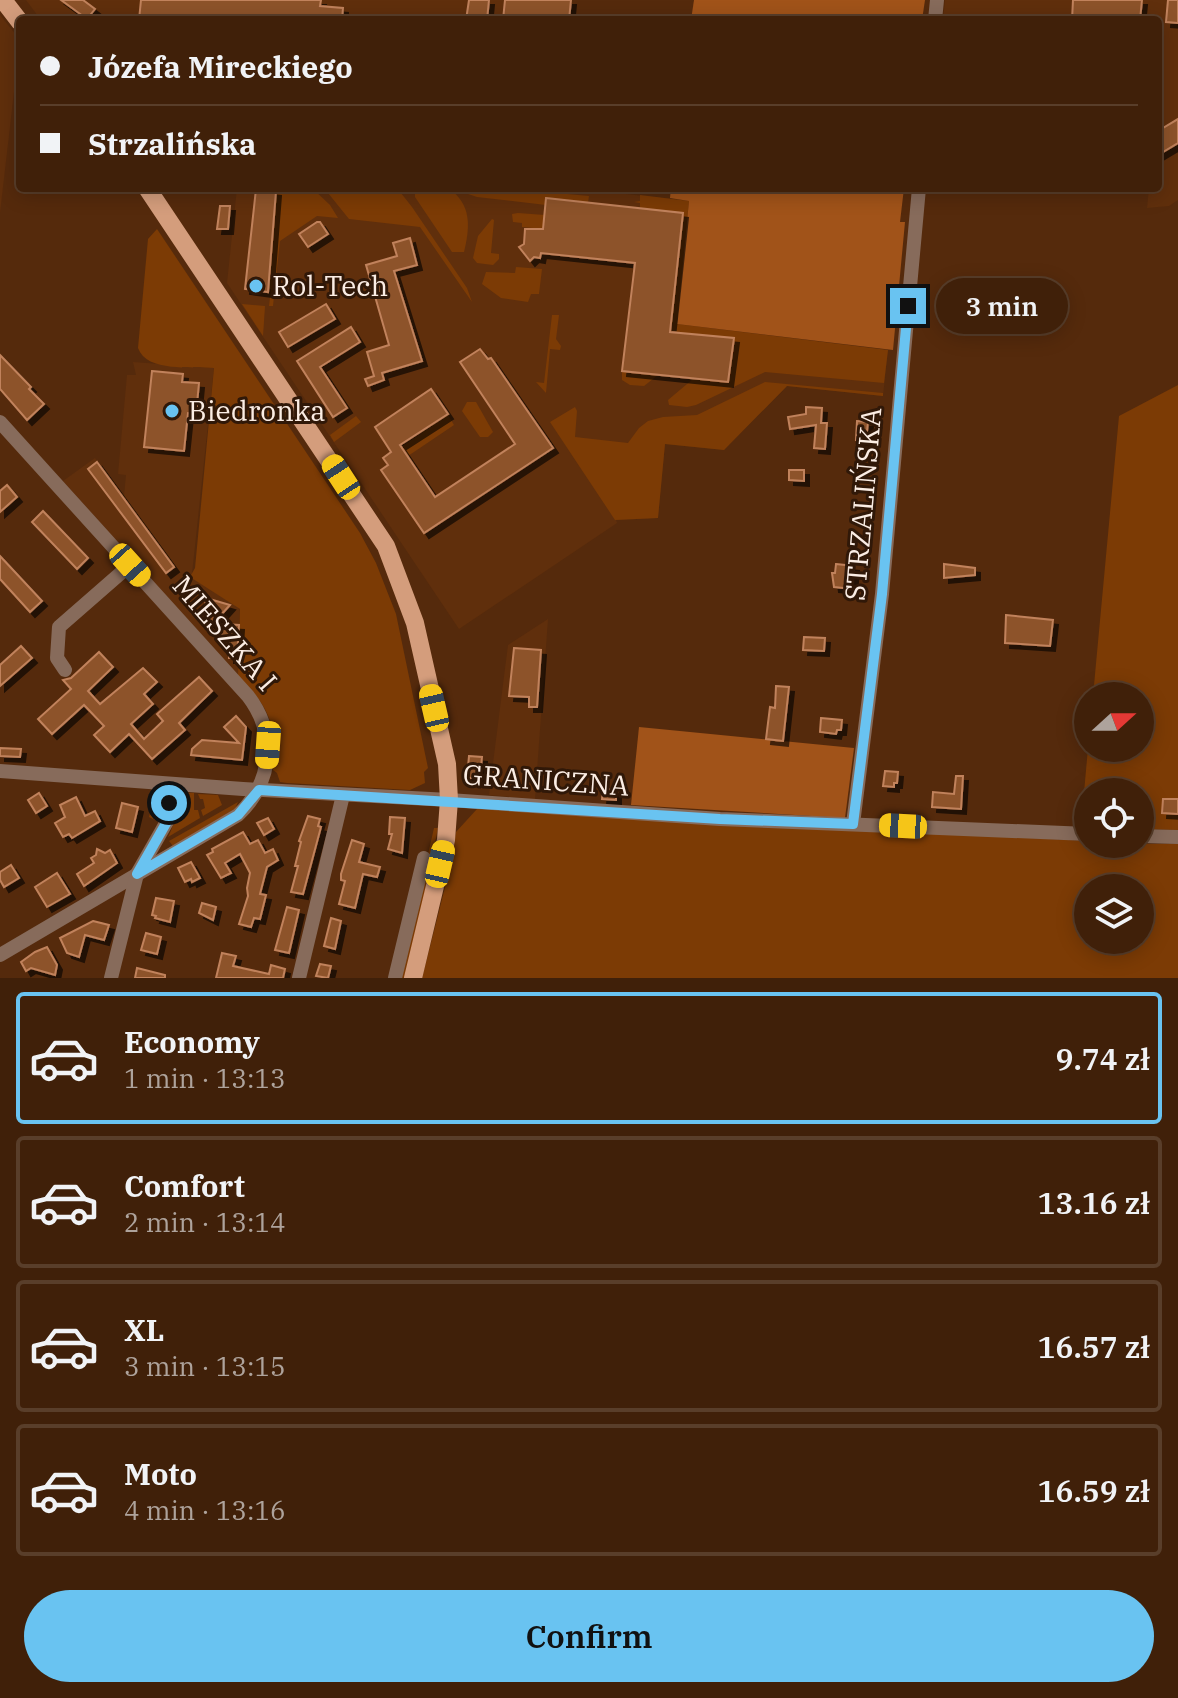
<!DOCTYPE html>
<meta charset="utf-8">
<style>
body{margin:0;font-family:"IBM Plex Serif",serif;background:#472812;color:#f1f3f6;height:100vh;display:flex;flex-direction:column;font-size:30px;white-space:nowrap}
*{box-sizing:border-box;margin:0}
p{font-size:26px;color:#aea39c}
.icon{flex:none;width:44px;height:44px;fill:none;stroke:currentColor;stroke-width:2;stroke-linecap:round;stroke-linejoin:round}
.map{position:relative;height:978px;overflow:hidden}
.panel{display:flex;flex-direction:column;background:#402009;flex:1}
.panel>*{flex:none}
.top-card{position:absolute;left:16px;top:16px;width:1146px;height:176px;border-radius:8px;box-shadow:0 4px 20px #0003,0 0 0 2px #593e2a;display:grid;align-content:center;height:176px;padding:0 24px;background:#402009}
.needle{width:52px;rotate:69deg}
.buttons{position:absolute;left:1074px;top:682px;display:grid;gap:16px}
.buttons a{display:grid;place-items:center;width:80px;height:80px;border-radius:50%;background:#402009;box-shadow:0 4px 20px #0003,0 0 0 2px #593e2a;font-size:40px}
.end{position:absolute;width:36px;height:36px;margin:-18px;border:10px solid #69c3f1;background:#111;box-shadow:0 0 0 4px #111}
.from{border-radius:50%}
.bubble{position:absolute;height:56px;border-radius:28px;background:#402009;box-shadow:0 4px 20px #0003,0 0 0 2px #593e2a;font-size:26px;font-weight:600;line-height:56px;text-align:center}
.car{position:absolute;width:24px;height:48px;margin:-24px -12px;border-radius:10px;box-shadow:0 0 6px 2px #0007;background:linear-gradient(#f5c518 24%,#345 0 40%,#f5c518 0 76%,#345 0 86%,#f5c518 0)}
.top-card b{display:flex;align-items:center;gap:28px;height:76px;font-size:30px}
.top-card b+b{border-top:2px solid #593e2a}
.top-card i{width:20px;height:20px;background:#f1f3f6}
ul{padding:14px 0 0;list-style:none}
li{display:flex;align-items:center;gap:24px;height:132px;margin:0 16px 12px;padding:0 8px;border:4px solid #593e2a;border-radius:8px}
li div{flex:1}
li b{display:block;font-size:30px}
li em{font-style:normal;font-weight:600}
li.current{border-color:#69c3f1}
li>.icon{width:72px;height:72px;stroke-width:1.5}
.primary-button{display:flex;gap:16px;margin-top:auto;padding:16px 24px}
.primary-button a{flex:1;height:92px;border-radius:48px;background:#69c3f1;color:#111;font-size:32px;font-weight:600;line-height:92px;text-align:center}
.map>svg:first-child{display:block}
.built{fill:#602f0c}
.green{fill:#7c3b05;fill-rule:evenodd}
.forest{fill:#a15319}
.building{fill:#8d532c;stroke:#c1825b;stroke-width:2;filter:url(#shadow)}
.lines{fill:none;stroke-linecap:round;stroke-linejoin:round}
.minor{stroke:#876b5b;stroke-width:14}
.major{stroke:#d49d7c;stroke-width:18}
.route{stroke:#69c3f1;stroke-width:10}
.poi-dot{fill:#69c3f1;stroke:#301808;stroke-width:3}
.labels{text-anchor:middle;stroke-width:6;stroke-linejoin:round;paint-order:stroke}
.poi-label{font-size:28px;fill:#fbede4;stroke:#301808;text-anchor:start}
.street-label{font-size:28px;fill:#fbede4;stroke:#301808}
</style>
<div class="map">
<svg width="1178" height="978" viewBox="0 0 1178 978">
<defs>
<filter id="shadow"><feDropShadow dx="5" dy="5" stdDeviation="0" flood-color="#0009"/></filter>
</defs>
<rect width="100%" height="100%" fill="#552a0c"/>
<!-- built -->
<g class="built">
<polygon points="26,0 541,0 539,20 41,20"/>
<polygon points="945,0 1178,0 1178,200 1169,206 1147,208 1149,188 1158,188 1158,20 943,20"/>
<polygon points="0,15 20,40 0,213"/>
<polygon points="237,188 572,188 689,201 677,324 888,350 883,396 787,386 724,450 665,444 658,518 616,520 617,523 459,629 227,283"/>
<polygon points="133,362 214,368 192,574 240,609 238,676 63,481 95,458 124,496 126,475 118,474 127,375 136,375"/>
<polygon points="548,619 535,799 489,795 508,645"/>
</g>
<!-- green -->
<g class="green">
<polygon points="277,188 312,188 330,205 338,218 317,216 280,241 273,306 269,306 271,289 268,289"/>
<polygon points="324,188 397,188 412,207 467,288 472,302 420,227 349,219"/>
<path d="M415,188H448C472,204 470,227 464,252H452L415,197Z"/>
<polygon points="466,188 502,188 589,196 588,203 547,198 546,205 477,197 468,194"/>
<polygon points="640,195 689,201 677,324 888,350 884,383 765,372 696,405 687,407 669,405 668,400 693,379 728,382 734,339 670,332 683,213 640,208 640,203 634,202 640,201"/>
<polygon points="518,213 545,215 543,229 522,227 522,223 513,222 512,214"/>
<polygon points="492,219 494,220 491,253 499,254 499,259 493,265 477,263 473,258 478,236"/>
<path d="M157,229L360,533L376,563L396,614L428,768L424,772L425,783L410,790L287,783L280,782L277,773L273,770C275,722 272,711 238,676L240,609L190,577L195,568L214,368C192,366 147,373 138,348L148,239Z"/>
<polygon points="516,267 542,269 539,294 531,294 528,302 501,298 482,284 486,272 515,273"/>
<polygon points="242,304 265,306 263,336"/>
<polygon points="552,315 559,315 556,339 561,346 560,350 550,349 546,393 536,382 544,383"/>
<polygon points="622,371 658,375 644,386 630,385 622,380"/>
<polygon points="765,382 883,393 883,396 787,386 724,450 665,444 658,518 615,520 550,422 575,407 577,411 575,437 628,443 639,428 648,421 663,417 697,415"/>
<polygon points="1178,385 1178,830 1140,829 1140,792 1088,792 1088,826 1081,826 1088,748 1140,748 1140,696 1093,696 1119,416"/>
<polygon points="467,402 476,402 493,432 488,437 480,437 462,411"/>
<polygon points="448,415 454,425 408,456 401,447"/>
<polygon points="356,416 361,422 334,442 330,435"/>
<polygon points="156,791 165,808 161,823 149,817"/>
<path d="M173,792L194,793V810H198L200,818L168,837C176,821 179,809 173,792Z"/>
<polygon points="198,794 218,795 222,805 203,816 201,810 205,808 203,799 200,799"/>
<polygon points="238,802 235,809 173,846 169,841"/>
<path d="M477,809L1088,841V844H1178V978H422L450,868L456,832ZM1088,888H1140V940H1088Z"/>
<polygon points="434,828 438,828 407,978 400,978"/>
</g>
<!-- forest -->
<g class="forest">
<polygon points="694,0 925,0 922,20 691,20"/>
<polygon points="671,188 904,188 900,222 905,222 893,350 677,324 689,201 670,198"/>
<polygon points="639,727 854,748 845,818 631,805"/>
</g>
<!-- building -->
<g class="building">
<polygon points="61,0 83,0 95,9 87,19"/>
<polygon points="141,0 321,0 320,6 343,8 342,20 139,20"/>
<polygon points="469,0 489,0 487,20 466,20"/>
<polygon points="505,0 571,0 569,20 503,20"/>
<polygon points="1073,0 1142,0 1140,20 1072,20"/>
<polygon points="1168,0 1178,0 1178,23 1166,22"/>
<polygon points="1178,119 1178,143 1158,155 1158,131"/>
<polygon points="256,189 276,191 268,292 245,289"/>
<polygon points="546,198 683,213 670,332 734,338 728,382 622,371 635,263 541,253 540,258 534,257 530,261 519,247 524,244 525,229 543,229"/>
<polygon points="220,206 230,206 228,229 217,229"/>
<polygon points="317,222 320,222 328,234 308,247 299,234"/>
<polygon points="410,238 417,265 394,271 422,361 382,373 384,380 368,386 365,379 374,376 367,352 389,345 366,265 397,256 393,243"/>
<polygon points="326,304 335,319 288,347 279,332"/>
<polygon points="351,327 360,342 320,367 347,408 333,417 297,361"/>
<polygon points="480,349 488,359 491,358 553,448 424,533 381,470 388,465 383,458 391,452 375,427 431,389 448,414 400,445 435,497 515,444 460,362"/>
<polygon points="0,355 31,387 29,389 44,404 27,420 0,389"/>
<polygon points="152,371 183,374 182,382 199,383 196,414 188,413 184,451 144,447"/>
<polygon points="806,407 822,408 821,423 827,423 825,449 814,448 816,425 790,429 788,417 806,414"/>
<polygon points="857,421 868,422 866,441 856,440"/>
<polygon points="97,462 174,567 166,573 88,469"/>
<polygon points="789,470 804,470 804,481 789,480"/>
<polygon points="7,485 17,497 0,512 0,491"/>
<polygon points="43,511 88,558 77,569 32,522"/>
<polygon points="0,556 42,601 30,612 0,579"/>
<polygon points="836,564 854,566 852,589 834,587 832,573 835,573"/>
<polygon points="944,564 975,568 975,575 944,578"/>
<polygon points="206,598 230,605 212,625 206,620 216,609 205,606"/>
<polygon points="1006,615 1053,620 1050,646 1005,643"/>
<polygon points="223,624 239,625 237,658 229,658 229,637 221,636"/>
<polygon points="804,637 825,638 824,651 803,650"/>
<polygon points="21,646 32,658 0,686 0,665"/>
<polygon points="514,648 541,650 537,707 529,707 529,697 509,696"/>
<polygon points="99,652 113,667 88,691 100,704 143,668 157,682 144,694 153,704 131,724 144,739 163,721 157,714 199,677 212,691 179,723 185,730 152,759 129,734 110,752 94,735 104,726 84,705 52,734 38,719 71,689 63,680 71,678"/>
<polygon points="776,686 789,687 783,741 766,739 770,707 775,708"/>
<polygon points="236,716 246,727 242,760 191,755 192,749 202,740 239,743 224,727"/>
<polygon points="821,718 842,720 841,730 837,730 836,734 820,732"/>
<polygon points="0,748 21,749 20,757 0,756"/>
<polygon points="469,756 482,757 480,778 467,778"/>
<polygon points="885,771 898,772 897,783 894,783 894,787 883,786"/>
<polygon points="956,776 963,776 961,809 932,807 933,792 954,794"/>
<polygon points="603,789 616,790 616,800 602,799"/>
<polygon points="39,793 47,806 36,813 28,800"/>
<polygon points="76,797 85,816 95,811 100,821 72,838 69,834 63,837 55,823 65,817 60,805"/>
<polygon points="1163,799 1178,799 1178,814 1162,813"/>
<polygon points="122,803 138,807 132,832 116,828"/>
<polygon points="308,816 320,819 318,826 321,827 303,894 291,892 298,866 295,866 301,842 299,841"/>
<polygon points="390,817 405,818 402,853 388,849 392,834 389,834"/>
<polygon points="268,818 274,829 264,835 257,823"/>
<polygon points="243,832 250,844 258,840 265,853 273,849 278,860 267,867 260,894 266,895 260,919 254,918 251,927 239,924 248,896 247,888 250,873 240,854 225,863 231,873 221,878 207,855 213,852 212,849"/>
<polygon points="352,840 364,844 359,862 380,867 377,877 363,874 355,908 339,904 345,881 341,880 341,874"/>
<polygon points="97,849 105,853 110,850 117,863 84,886 77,874 94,863 91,858 96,855"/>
<polygon points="191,862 200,878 192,882 191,879 185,882 178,868"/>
<polygon points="11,865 19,878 4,887 0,880 0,872"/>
<polygon points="57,873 70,894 47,907 35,887"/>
<polygon points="156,898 174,901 170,922 155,918 156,916 152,915"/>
<polygon points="202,903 216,907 213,920 199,913"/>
<polygon points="287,907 299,910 289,953 275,950"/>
<polygon points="331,918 341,921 335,949 324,946"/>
<polygon points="93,921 109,925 104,940 85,935 79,957 67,953 60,938"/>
<polygon points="146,933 161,937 157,954 141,950"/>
<polygon points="47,947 57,965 55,975 31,968 26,971 21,962 35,952"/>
<polygon points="222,953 236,956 233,966 269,974 271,965 285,969 283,978 216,978"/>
<polygon points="320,964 331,966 328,978 316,976"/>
<polygon points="137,968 165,975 165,978 135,978"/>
</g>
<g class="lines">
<!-- minor -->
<g class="minor">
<polyline points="935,20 937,0"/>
<path d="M0,422L248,696C277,734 273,782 238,815L0,955"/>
<polyline points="65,670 57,658 59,627 130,565"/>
<polyline points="0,771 243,789 449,800 720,819 1088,834"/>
<polyline points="853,824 882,594 919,188"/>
<polyline points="1140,836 1178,837"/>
<polyline points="111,978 137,874 169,818 170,806 165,791 155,783"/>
<polyline points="299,978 343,795"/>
<polyline points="395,978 424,858"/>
</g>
<!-- major -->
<g class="major">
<polyline points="3,0 20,22"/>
<polyline points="147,188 386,546 415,623 447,764 449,800 446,840 413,978"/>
</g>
</g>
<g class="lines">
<!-- route -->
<polyline class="route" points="169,803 169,818 137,874 238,815 259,790 720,819 853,824 882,594 908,306"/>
</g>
<!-- markers -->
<g class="poi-dot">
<circle cx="256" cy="286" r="8"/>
<circle cx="172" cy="411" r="8"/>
</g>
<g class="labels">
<!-- poi labels -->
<g class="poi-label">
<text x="272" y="296">Rol-Tech</text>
<text x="188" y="421">Biedronka</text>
</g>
<!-- street labels -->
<g class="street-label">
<text transform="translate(863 504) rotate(-85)" y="10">STRZALIŃSKA</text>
<text transform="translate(225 633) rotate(49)" y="10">MIESZKA I</text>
<text transform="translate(546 780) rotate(4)" y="10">GRANICZNA</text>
</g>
</g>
</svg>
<div class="buttons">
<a><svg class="needle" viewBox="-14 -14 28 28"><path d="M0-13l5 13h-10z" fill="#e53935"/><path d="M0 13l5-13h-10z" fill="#aea39c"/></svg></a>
<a><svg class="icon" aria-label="locate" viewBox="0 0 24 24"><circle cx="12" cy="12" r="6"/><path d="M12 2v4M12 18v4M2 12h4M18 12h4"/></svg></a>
<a><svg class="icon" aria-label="layers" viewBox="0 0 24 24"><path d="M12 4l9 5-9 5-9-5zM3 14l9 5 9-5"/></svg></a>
</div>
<i class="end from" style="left:169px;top:803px"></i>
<i class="end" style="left:908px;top:306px"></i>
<div class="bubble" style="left:936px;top:278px;width:132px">3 min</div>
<i class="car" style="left:341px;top:477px;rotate:327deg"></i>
<i class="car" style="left:130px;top:565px;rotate:138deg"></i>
<i class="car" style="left:434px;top:708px;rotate:347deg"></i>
<i class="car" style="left:268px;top:745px;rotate:184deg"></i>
<i class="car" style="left:903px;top:826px;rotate:273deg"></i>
<i class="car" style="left:440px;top:864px;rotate:13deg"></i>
<div class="top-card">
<b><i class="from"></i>Józefa Mireckiego</b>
<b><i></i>Strzalińska</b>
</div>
</div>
<section class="panel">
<ul>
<li class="current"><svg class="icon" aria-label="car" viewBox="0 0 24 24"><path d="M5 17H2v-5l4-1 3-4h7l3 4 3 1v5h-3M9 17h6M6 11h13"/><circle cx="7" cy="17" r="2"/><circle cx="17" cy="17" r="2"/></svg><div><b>Economy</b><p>1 min · 13:13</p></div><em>9.74 zł</em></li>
<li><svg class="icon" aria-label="car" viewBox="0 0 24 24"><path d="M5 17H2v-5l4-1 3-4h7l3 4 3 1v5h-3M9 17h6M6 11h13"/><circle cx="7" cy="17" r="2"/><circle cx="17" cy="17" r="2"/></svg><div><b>Comfort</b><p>2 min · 13:14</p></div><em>13.16 zł</em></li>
<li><svg class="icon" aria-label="car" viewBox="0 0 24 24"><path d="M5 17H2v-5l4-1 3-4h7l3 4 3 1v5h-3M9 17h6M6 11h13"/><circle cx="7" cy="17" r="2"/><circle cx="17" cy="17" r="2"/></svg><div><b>XL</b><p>3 min · 13:15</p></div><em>16.57 zł</em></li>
<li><svg class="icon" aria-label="car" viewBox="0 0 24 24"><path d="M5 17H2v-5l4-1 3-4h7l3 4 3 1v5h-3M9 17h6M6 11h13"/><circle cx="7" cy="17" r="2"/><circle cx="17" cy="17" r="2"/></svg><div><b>Moto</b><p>4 min · 13:16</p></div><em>16.59 zł</em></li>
</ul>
<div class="primary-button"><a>Confirm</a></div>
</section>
